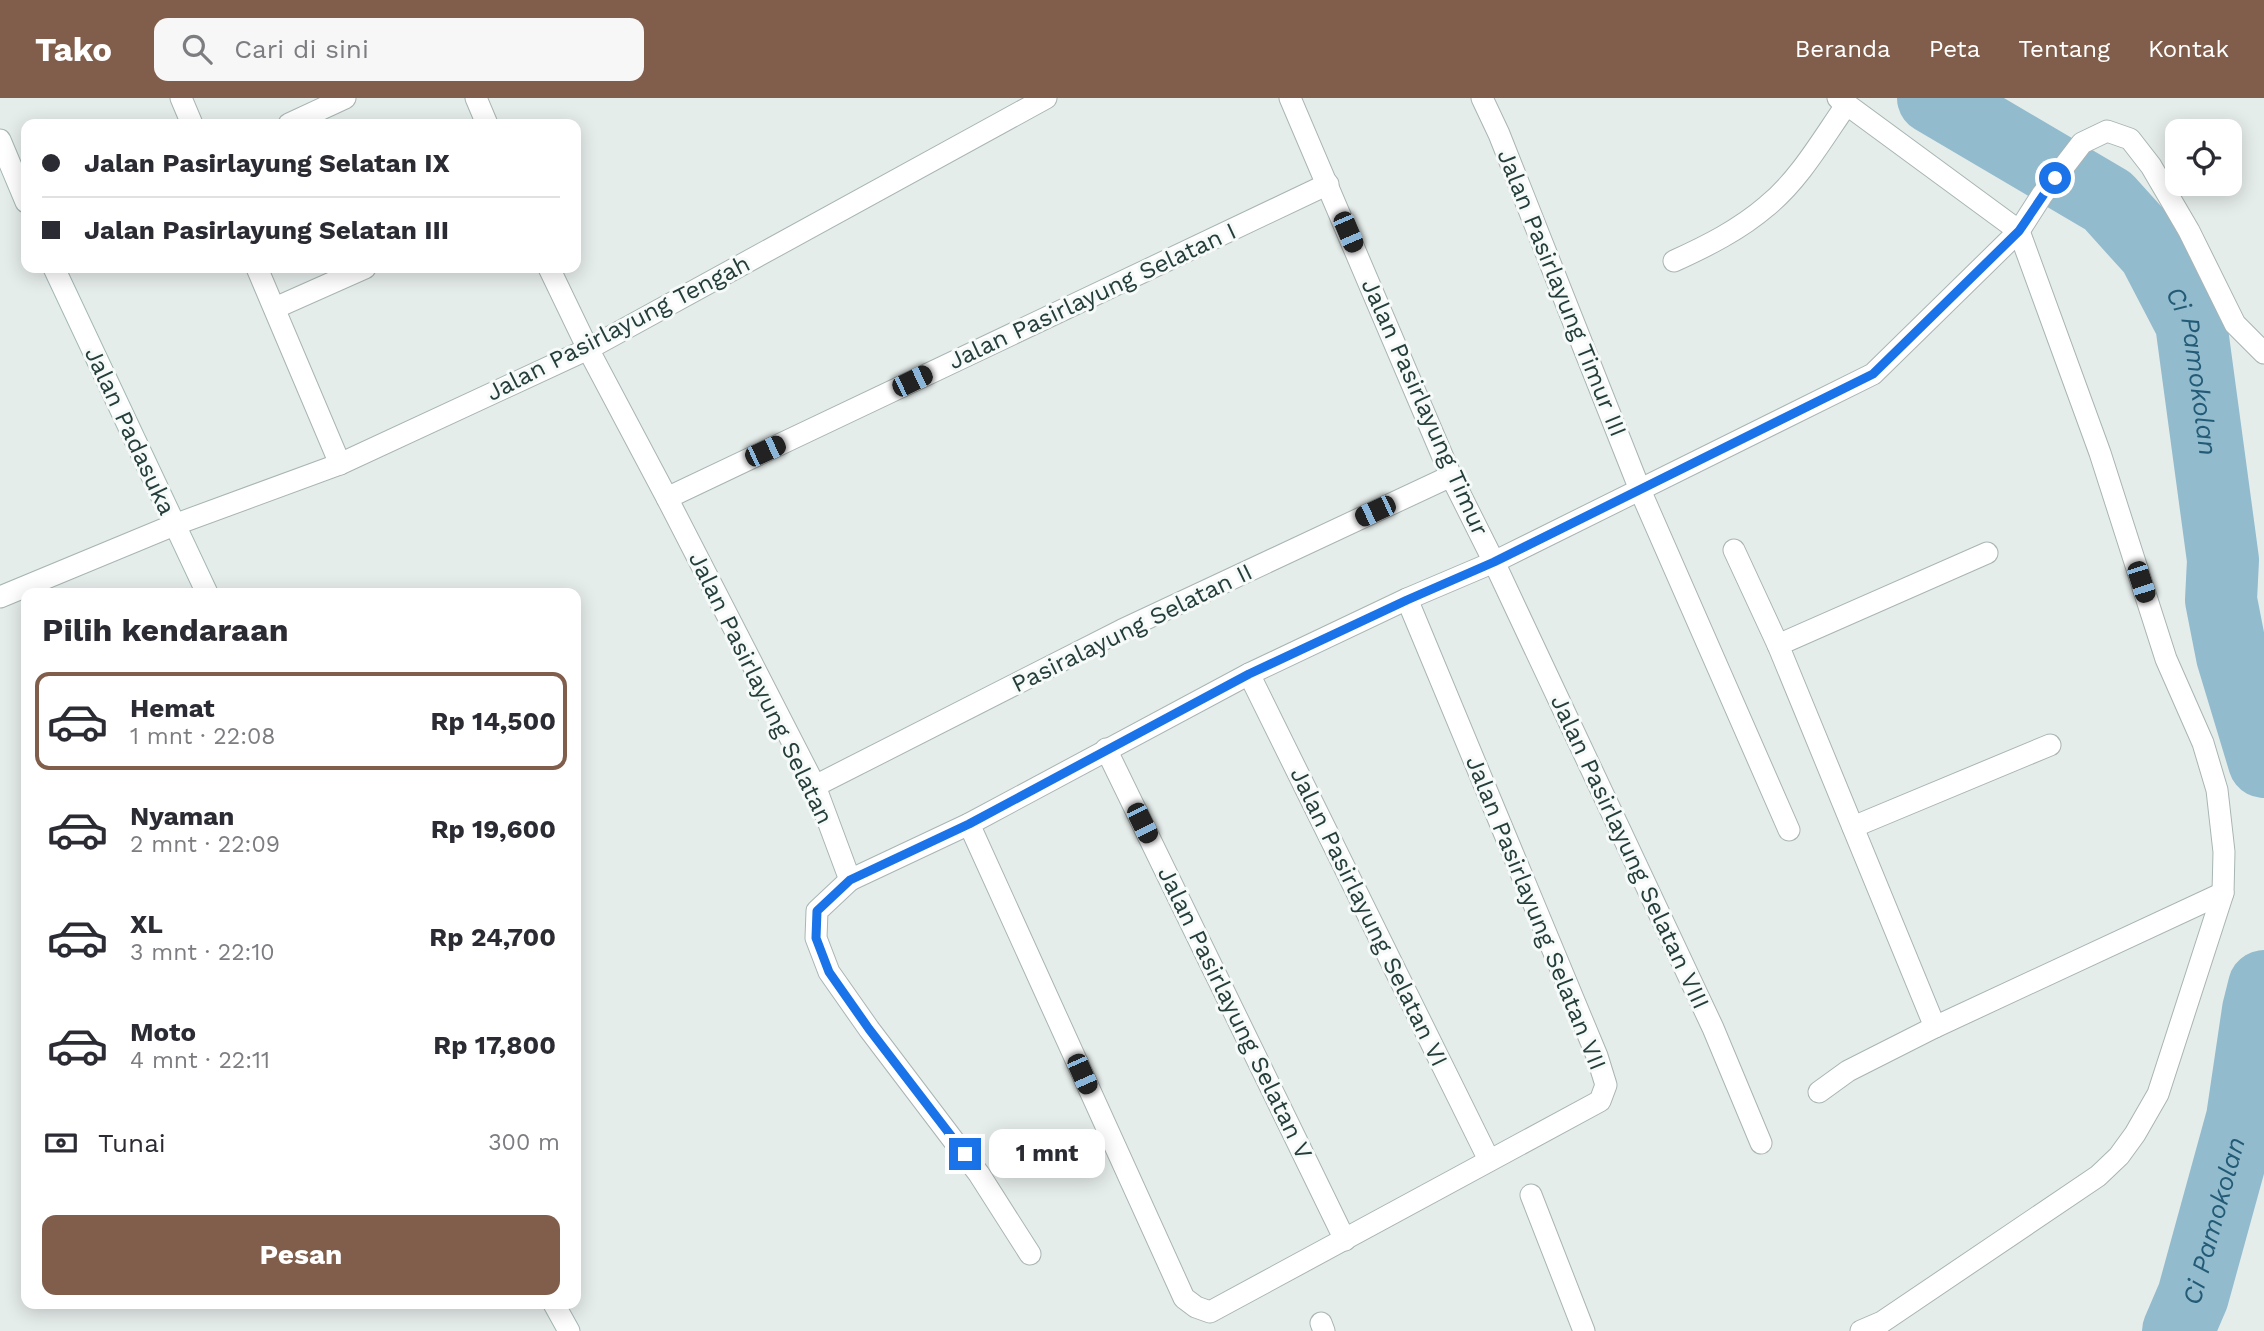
<!DOCTYPE html>
<html lang="id">
<meta charset="utf-8">
<style>
body{margin:0;font-family:"Work Sans",sans-serif;background:#f7f7f7;color:#2b2b33;height:100vh;display:flex;flex-direction:column;font-size:26px;white-space:nowrap}
*{box-sizing:border-box;margin:0}
p{font-size:23px;color:#7c7c81}
.icon{flex:none;width:38px;height:38px;fill:none;stroke:currentColor;stroke-width:2;stroke-linecap:round;stroke-linejoin:round}
.map{position:relative;flex:1;overflow:hidden}
.sheet{position:absolute;left:21px;top:490px;width:560px;height:721px;display:flex;flex-direction:column;background:#fff;border-radius:14px;box-shadow:0 4px 18px #0003}
.sheet>*{flex:none}
.hud{position:absolute;left:21px;top:21px;width:560px;height:154px;border-radius:14px;box-shadow:0 4px 18px #0003;display:grid;align-content:center;height:154px;padding:0 21px;background:#fff}
.controls{position:absolute;left:2165px;top:21px;display:grid;gap:14px}
.controls a{display:grid;place-items:center;width:77px;height:77px;border-radius:14px;background:#fff;box-shadow:0 4px 18px #0003;font-size:35px}
.end{position:absolute;width:32px;height:32px;margin:-16px;border:9px solid #1a73e8;background:#fff;box-shadow:0 0 0 4px #fff}
.from{border-radius:50%}
.bubble{position:absolute;height:49px;border-radius:14px;background:#fff;box-shadow:0 4px 18px #0003;font-size:23px;font-weight:700;line-height:49px;text-align:center}
.car{position:absolute;width:21px;height:42px;margin:-21px -10px;border-radius:9px;box-shadow:0 0 5px 2px #0007;background:linear-gradient(#222 24%,#8ab4d8 0 40%,#222 0 76%,#8ab4d8 0 86%,#222 0)}
.hud b{display:flex;align-items:center;gap:24px;height:66px;font-size:26px}
.hud b+b{border-top:2px solid #e1e1e2}
.hud i{width:18px;height:18px;background:#2b2b33}
ul{padding:0;list-style:none}
li{display:flex;align-items:center;gap:21px;height:98px;margin:0 14px 10px;padding:0 7px;border:4px solid transparent;border-radius:14px}
li div{flex:1}
li b{display:block;font-size:26px}
li em{font-style:normal;font-weight:700}
li.on{border-color:#805e4b}
li>.icon{width:63px;height:63px;stroke-width:1.5}
h2{padding:0 21px;font-size:32px;line-height:84px}
.pay{display:flex;align-items:center;gap:18px;height:77px;padding:0 21px;font-size:26px}
.pay p{margin-inline-start:auto}
.button{display:flex;gap:14px;margin-top:auto;padding:14px 21px}
.button a{flex:1;height:80px;border-radius:14px;background:#805e4b;color:#fff;font-size:28px;font-weight:700;line-height:80px;text-align:center}
header{display:flex;align-items:center;gap:42px;box-sizing:border-box;height:98px;padding:0 35px;background:#805e4b;color:#fff}
header strong{font-size:33px}
nav{display:flex;gap:38px;margin-inline-start:auto;font-size:24px}
.search{width:490px;height:63px;background:#f7f7f7;display:flex;align-items:center;gap:18px;box-sizing:border-box;padding:0 24px;border-radius:14px;color:#7c7c81;font-size:26px}
.map>svg:first-child{display:block}
.lines{fill:none;stroke-linecap:round;stroke-linejoin:round}
.river{stroke:#92bbce;stroke-width:72}
.lane-casing{stroke:#a8b5b3;stroke-width:23}
.street-casing{stroke:#a8b5b3;stroke-width:23}
.secondary-casing{stroke:#a4b8b4;stroke-width:23}
.lane{stroke:#fff;stroke-width:21}
.street{stroke:#fff;stroke-width:21}
.secondary{stroke:#fff;stroke-width:21}
.route{stroke:#1a73e8;stroke-width:9}
.labels{text-anchor:middle;stroke-width:6;stroke-linejoin:round;paint-order:stroke}
.street-label{font-size:24px;fill:#253e3b;stroke:#f6faf8}
.water-label{font-size:26px;font-style:italic;fill:#235b76;stroke:#f6faf8}
</style>
<header>
<strong>Tako</strong>
<div class="search"><svg class="icon" aria-label="search" viewBox="0 0 24 24"><circle cx="10" cy="10" r="6"/><path d="M15 15l6 6"/></svg>Cari di sini</div>
<nav><a>Beranda</a><a>Peta</a><a>Tentang</a><a>Kontak</a></nav>
</header>
<div class="map">
<svg width="2264" height="1233" viewBox="0 0 2264 1233">
<rect width="100%" height="100%" fill="#e5edeb"/>
<g class="lines">
<!-- river -->
<g class="river">
<path id="s1" d="M1933,0L2108,103L2154,154L2191,225L2223,462L2221,502L2232,558L2264,664"/>
<path id="s2" d="M2178,1233L2193,1198L2242,1020L2258,912L2264,888"/>
</g>
<defs>
<g id="lane">
<polyline points="289,26 345,0"/>
<polyline points="275,210 365,170"/>
</g>
<g id="street">
<polyline points="181,0 192,26"/>
<polyline points="476,0 487,26"/>
<polyline points="1290,0 1451,378 1494,464 1713,930 1761,1045"/>
<polyline points="1482,0 1499,36 1640,392 1789,732"/>
<polyline points="1838,0 2019,133 2100,355 2166,561 2203,645 2217,692 2224,754 2223,795 2158,996 2135,1036 2119,1058 2098,1078 1882,1224 1861,1233"/>
<path d="M1674,163C1707,148 1739,132 1767,108C1800,81 1823,40 1847,6"/>
<polyline points="257,170 340,366"/>
<polyline points="549,170 588,251 667,400 815,688 850,782 969,726 1249,576 1407,501 1494,464 1873,276 2019,133 2042,97 2082,45 2107,33 2130,41 2151,68 2189,133 2235,226 2264,255"/>
<polyline points="667,400 1328,86"/>
<polyline points="1734,452 1778,547 1935,929 2223,795"/>
<polyline points="0,499 174,427 340,366 588,251 1046,0"/>
<polyline points="1778,547 1987,455"/>
<polyline points="1249,576 1489,1062"/>
<polyline points="1106,651 1345,1142"/>
<polyline points="815,688 1122,532 1451,378"/>
<polyline points="969,726 1184,1200 1196,1209 1210,1214 1600,1003 1606,987 1597,958 1407,501"/>
<polyline points="1853,729 2050,647"/>
<polyline points="850,782 817,813 816,840 829,874 869,931 979,1076 1030,1156"/>
<polyline points="1819,994 1848,973 1935,929"/>
<polyline points="1531,1097 1584,1233"/>
<polyline points="1321,1225 1324,1233"/>
</g>
<g id="secondary">
<polyline points="0,42 26,104"/>
<polyline points="54,170 207,495"/>
<polyline points="554,1206 569,1233"/>
</g>
</defs>
<!-- lane casing -->
<use href="#lane" class="lane-casing"/>
<!-- street casing -->
<use href="#street" class="street-casing"/>
<!-- secondary casing -->
<use href="#secondary" class="secondary-casing"/>
<!-- lane -->
<use href="#lane" class="lane"/>
<!-- street -->
<use href="#street" class="street"/>
<!-- secondary -->
<use href="#secondary" class="secondary"/>
</g>
<g class="lines">
<!-- route -->
<polyline class="route" points="965,1056 869,931 829,874 816,840 817,813 850,782 969,726 1249,576 1407,502 1494,464 1873,276 2019,133 2055,80"/>
</g>
<g class="labels">
<!-- street labels -->
<g class="street-label">
<text transform="translate(1562 195) rotate(68)" y="8">Jalan Pasirlayung Timur III</text>
<text transform="translate(1092 198) rotate(-25)" y="8">Jalan Pasirlayung Selatan I</text>
<text transform="translate(618 230) rotate(-27)" y="8">Jalan Pasirlayung Tengah</text>
<text transform="translate(1425 309) rotate(66)" y="8">Jalan Pasirlayung Timur</text>
<text transform="translate(130 333) rotate(65)" y="8">Jalan Padasuka</text>
<text transform="translate(1132 530) rotate(-26)" y="8">Pasiralayung Selatan II</text>
<text transform="translate(761 590) rotate(64)" y="8">Jalan Pasirlayung Selatan</text>
<text transform="translate(1630 754) rotate(65)" y="8">Jalan Pasirlayung Selatan VIII</text>
<text transform="translate(1536 815) rotate(68)" y="8">Jalan Pasirlayung Selatan VII</text>
<text transform="translate(1369 819) rotate(64)" y="8">Jalan Pasirlayung Selatan VI</text>
<text transform="translate(1235 915) rotate(64)" y="8">Jalan Pasirlayung Selatan V</text>
</g>
<!-- water labels -->
<g class="water-label">
<text dy="9" stroke="none"><textPath href="#s1" startOffset="399">Ci Pamokolan</textPath></text>
<text dy="9" stroke="none"><textPath href="#s2" startOffset="116">Ci Pamokolan</textPath></text>
</g>
</g>
</svg>
<div class="controls">
<a><svg class="icon" aria-label="locate" viewBox="0 0 24 24"><circle cx="12" cy="12" r="6"/><path d="M12 2v4M12 18v4M2 12h4M18 12h4"/></svg></a>
</div>
<i class="end from" style="left:2055px;top:80px"></i>
<i class="end" style="left:965px;top:1056px"></i>
<div class="bubble" style="left:989px;top:1031px;width:116px">1 mnt</div>
<i class="car" style="left:1348px;top:134px;rotate:157deg"></i>
<i class="car" style="left:912px;top:283px;rotate:64deg"></i>
<i class="car" style="left:765px;top:353px;rotate:65deg"></i>
<i class="car" style="left:1375px;top:413px;rotate:245deg"></i>
<i class="car" style="left:2141px;top:484px;rotate:162deg"></i>
<i class="car" style="left:1142px;top:725px;rotate:154deg"></i>
<i class="car" style="left:1082px;top:976px;rotate:156deg"></i>
<div class="hud">
<b><i class="from"></i>Jalan Pasirlayung Selatan IX</b>
<b><i></i>Jalan Pasirlayung Selatan III</b>
</div>
<section class="sheet">
<h2>Pilih kendaraan</h2>
<ul>
<li class="on"><svg class="icon" aria-label="car" viewBox="0 0 24 24"><path d="M5 17H2v-5l4-1 3-4h7l3 4 3 1v5h-3M9 17h6M6 11h13"/><circle cx="7" cy="17" r="2"/><circle cx="17" cy="17" r="2"/></svg><div><b>Hemat</b><p>1 mnt · 22:08</p></div><em>Rp 14,500</em></li>
<li><svg class="icon" aria-label="car" viewBox="0 0 24 24"><path d="M5 17H2v-5l4-1 3-4h7l3 4 3 1v5h-3M9 17h6M6 11h13"/><circle cx="7" cy="17" r="2"/><circle cx="17" cy="17" r="2"/></svg><div><b>Nyaman</b><p>2 mnt · 22:09</p></div><em>Rp 19,600</em></li>
<li><svg class="icon" aria-label="car" viewBox="0 0 24 24"><path d="M5 17H2v-5l4-1 3-4h7l3 4 3 1v5h-3M9 17h6M6 11h13"/><circle cx="7" cy="17" r="2"/><circle cx="17" cy="17" r="2"/></svg><div><b>XL</b><p>3 mnt · 22:10</p></div><em>Rp 24,700</em></li>
<li><svg class="icon" aria-label="car" viewBox="0 0 24 24"><path d="M5 17H2v-5l4-1 3-4h7l3 4 3 1v5h-3M9 17h6M6 11h13"/><circle cx="7" cy="17" r="2"/><circle cx="17" cy="17" r="2"/></svg><div><b>Moto</b><p>4 mnt · 22:11</p></div><em>Rp 17,800</em></li>
</ul>
<div class="pay"><svg class="icon" aria-label="cash" viewBox="0 0 24 24"><path d="M3 7h18v10H3z"/><circle cx="12" cy="12" r="2"/></svg>Tunai<p>300 m</p></div>
<div class="button"><a>Pesan</a></div>
</section>
</div>
